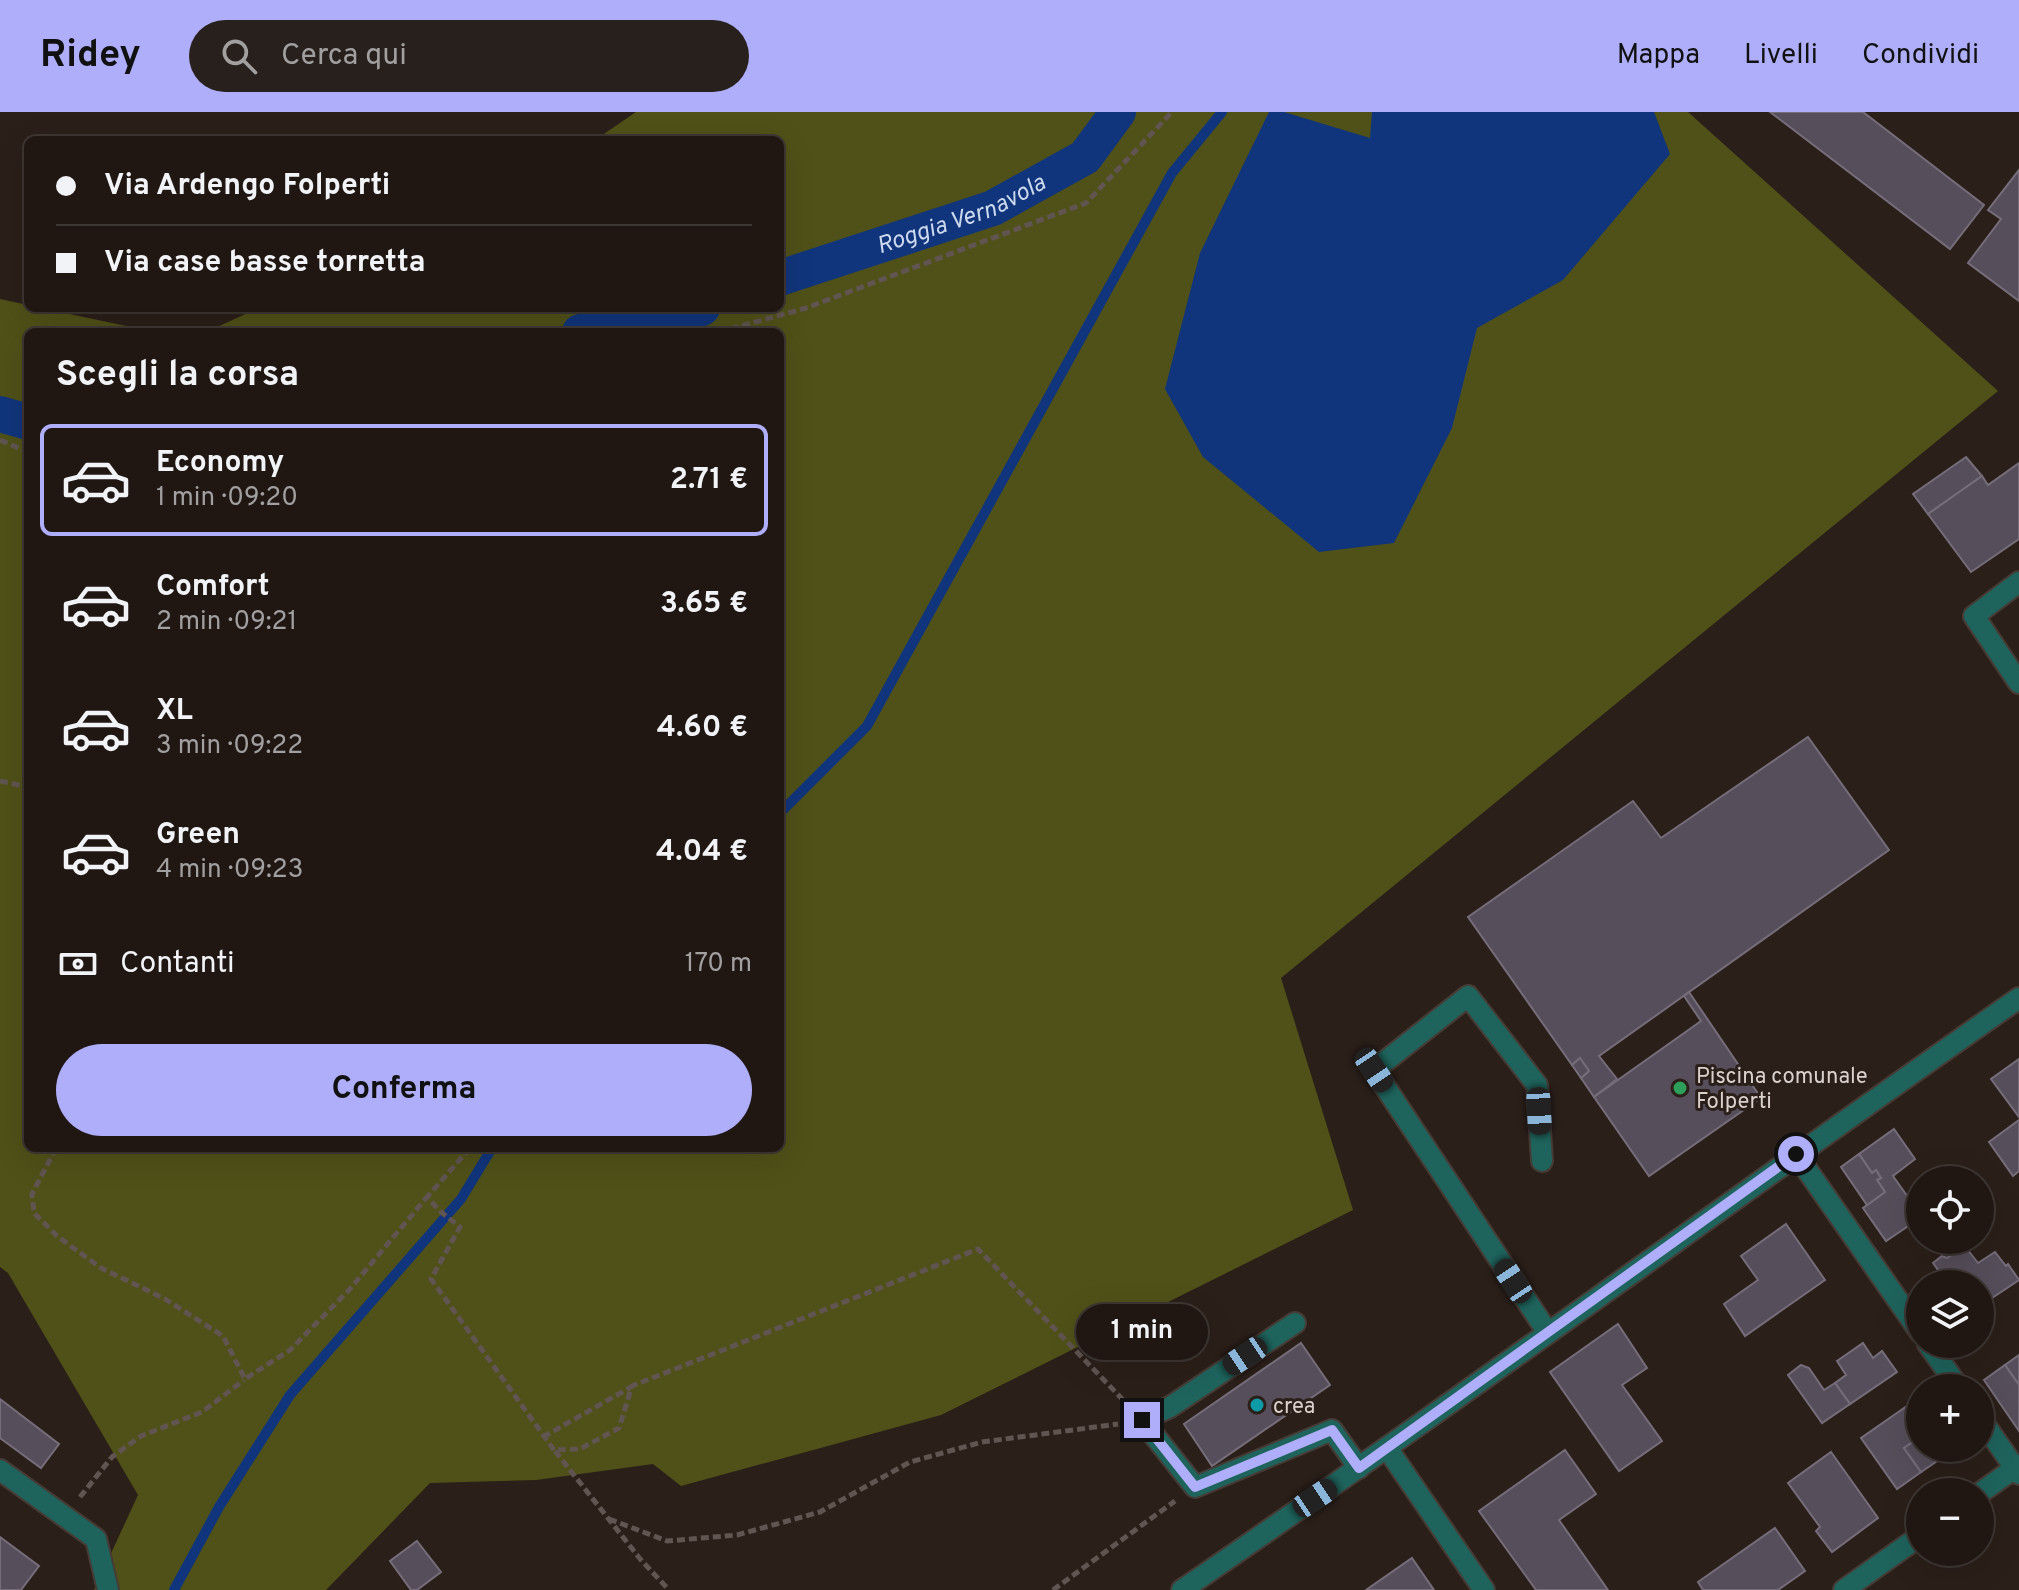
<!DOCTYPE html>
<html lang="it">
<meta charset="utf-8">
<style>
body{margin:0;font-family:Overpass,sans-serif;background:#28201c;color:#f1f3f6;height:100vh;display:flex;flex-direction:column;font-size:30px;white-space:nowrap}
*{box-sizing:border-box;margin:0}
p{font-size:26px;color:#a29fa0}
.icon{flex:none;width:44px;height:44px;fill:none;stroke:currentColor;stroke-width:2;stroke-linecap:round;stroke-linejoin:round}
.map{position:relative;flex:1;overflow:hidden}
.drawer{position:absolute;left:24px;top:216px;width:760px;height:824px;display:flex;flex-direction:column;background:#201713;border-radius:12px;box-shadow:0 8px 32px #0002,0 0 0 2px #3d3633}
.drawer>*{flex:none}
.hud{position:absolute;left:24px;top:24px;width:760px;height:176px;border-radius:12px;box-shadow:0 8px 32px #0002,0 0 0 2px #3d3633;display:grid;align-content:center;height:176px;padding:0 32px;background:#201713}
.tools{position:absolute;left:1906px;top:1054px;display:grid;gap:16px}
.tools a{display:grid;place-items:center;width:88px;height:88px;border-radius:50%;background:#201713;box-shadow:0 8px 32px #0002,0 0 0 2px #3d3633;font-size:40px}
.end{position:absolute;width:36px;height:36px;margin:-18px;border:10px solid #afaefa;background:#111;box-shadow:0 0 0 4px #111}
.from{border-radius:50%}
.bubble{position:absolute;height:56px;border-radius:28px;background:#201713;box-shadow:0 8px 32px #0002,0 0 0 2px #3d3633;font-size:26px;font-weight:700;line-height:56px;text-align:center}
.car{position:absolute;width:24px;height:48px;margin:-24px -12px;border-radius:10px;box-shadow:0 0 6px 2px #0007;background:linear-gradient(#222 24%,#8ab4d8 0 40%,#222 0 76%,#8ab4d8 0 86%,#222 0)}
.hud b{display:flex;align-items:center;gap:28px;height:76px;font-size:30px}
.hud b+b{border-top:2px solid #3d3633}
.hud i{width:20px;height:20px;background:#f1f3f6}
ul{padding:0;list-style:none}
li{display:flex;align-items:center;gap:24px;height:112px;margin:0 16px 12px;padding:0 16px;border:4px solid transparent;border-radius:12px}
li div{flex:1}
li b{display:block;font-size:30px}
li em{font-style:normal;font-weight:700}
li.active{border-color:#afaefa}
li>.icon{width:72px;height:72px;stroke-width:1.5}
h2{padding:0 32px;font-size:36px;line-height:96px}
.pay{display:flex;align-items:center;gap:20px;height:88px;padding:0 32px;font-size:30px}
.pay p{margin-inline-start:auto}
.primary-button{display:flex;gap:16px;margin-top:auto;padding:16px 32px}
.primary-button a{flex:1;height:92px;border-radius:48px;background:#afaefa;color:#111;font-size:32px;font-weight:700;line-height:92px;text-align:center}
header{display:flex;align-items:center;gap:48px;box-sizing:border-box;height:112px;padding:0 40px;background:#afaefa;color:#111}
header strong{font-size:38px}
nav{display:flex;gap:44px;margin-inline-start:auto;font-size:28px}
.search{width:560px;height:72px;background:#28201c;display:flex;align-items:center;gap:20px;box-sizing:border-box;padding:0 28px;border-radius:44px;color:#a29fa0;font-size:30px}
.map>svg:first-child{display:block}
.forest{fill:#505118}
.water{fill:#11357c}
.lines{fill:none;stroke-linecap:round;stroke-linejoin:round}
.stream{stroke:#11357c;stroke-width:10}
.canal{stroke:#11357c;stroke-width:36}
.building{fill:#564e5a;stroke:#756d7a;stroke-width:2}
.minor-casing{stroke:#473b36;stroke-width:24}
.path{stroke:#605550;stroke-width:5;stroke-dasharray:8 4;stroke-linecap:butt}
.minor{stroke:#1e635c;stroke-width:20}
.route{stroke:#afaefa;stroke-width:10}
.leisure-dot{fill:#2e9e5b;stroke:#2b1f19;stroke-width:3}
.culture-dot{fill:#0f9aa8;stroke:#2b1f19;stroke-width:3}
.labels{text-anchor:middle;stroke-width:6;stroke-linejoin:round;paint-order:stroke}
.poi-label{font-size:22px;fill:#dad1cd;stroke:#2b1f19;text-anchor:start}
.water-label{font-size:24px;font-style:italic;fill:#cdd9ee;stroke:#2b1f19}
</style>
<header>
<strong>Ridey</strong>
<div class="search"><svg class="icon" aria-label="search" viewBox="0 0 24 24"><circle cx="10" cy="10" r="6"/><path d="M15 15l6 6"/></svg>Cerca qui</div>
<nav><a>Mappa</a><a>Livelli</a><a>Condividi</a></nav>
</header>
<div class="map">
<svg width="2019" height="1478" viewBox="0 0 2019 1478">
<rect width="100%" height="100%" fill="#2b1f19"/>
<!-- forest -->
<polygon class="forest" points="636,0 1688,0 1998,279 1281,866 1353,1098 941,1303 681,1374 653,1352 536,1368 430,1371 326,1478 94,1478 138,1383 8,1161 0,1155 0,187 28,193 28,196 41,196 155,220 28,220 28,1036 780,1036 780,220 206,220 259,196 780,196 780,28 595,28"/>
<!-- water -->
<polygon class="water" points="1269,0 1284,0 1370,26 1372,0 1654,0 1670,42 1563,168 1477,216 1452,316 1394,431 1319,440 1203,345 1165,277 1200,141"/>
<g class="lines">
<!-- stream -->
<g class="stream">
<polyline points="780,701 867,614 1172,61 1222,0"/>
<polyline points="174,1478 219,1395 290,1283 461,1087 492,1036"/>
</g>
<!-- canal -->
<g class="canal">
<path id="s1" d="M780,166L993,96L1085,45L1118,0"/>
<polyline points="580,220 684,203 702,196"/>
<polyline points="0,302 28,310"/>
</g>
</g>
<!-- building -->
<g class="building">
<polygon points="1770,0 1863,0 1984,93 1950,137"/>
<polygon points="2019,58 2019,189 1968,151 2001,107 1988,98"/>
<polygon points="1966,345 1982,364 1928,402 1913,382"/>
<polygon points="2019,351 2019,427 1971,460 1928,402 1982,364 1988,373"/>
<polygon points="1808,625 1889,738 1599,944 1617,967 1594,985 1581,966 1589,959 1580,946 1572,953 1468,805 1633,689 1661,726"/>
<polygon points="1689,880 1761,986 1649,1064 1594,985 1701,909 1684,884"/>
<polygon points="1580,946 1589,959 1581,966 1572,953"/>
<polygon points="2019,947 2019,1005 1991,967"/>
<polygon points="2019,1008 2019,1059 2013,1064 1989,1030"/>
<polygon points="1894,1017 1915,1047 1893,1064 1920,1102 1920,1106 1886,1129 1863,1096 1885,1080 1877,1068 1881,1066 1876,1058 1872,1061 1859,1042"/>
<polygon points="1859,1042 1872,1061 1876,1058 1881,1066 1877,1068 1885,1080 1867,1093 1841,1055"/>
<polygon points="1786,1112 1825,1168 1745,1224 1724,1192 1758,1168 1741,1144"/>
<polygon points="1964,1133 1978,1151 1995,1140 2006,1154 2008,1152 2019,1168 1980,1194 1980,1172 1948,1172 1933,1151 1942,1144 1947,1146"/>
<polygon points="1618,1212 1647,1256 1622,1273 1662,1329 1619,1359 1550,1260"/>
<polygon points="1301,1231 1330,1273 1212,1354 1184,1312"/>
<polygon points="1863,1231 1873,1246 1882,1239 1897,1260 1850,1292 1835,1271 1846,1263 1837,1249"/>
<polygon points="2019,1243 2019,1273 2005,1253"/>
<polygon points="1801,1253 1809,1256 1824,1278 1835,1271 1850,1292 1822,1311 1788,1263"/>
<polygon points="2005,1253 2019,1273 2019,1319 1984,1268"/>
<polygon points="1920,1285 1920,1325 1904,1336 1921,1360 1897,1377 1861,1326"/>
<polygon points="0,1287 59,1332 41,1356 0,1326"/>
<polygon points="1920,1325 1920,1336 1956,1336 1921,1360 1904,1336"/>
<polygon points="1565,1338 1596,1382 1559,1408 1608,1478 1536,1478 1479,1399"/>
<polygon points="1831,1340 1878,1406 1832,1440 1816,1419 1820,1415 1788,1371"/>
<polygon points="1775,1416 1805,1459 1778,1478 1703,1478 1698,1470"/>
<polygon points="0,1425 39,1454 21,1478 0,1478"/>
<polygon points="417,1429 441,1460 417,1478 411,1478 390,1449"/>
<polygon points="1412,1446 1434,1478 1366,1478"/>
</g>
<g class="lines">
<defs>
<g id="minor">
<polyline points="2019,470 1974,504 2019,571"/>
<polyline points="1796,1042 1920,1220"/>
<polyline points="1542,1049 1537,973 1468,884 1374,958 1548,1221"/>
<polyline points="1295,1211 1170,1295 1142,1308 1195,1375 1332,1318 1359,1356"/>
<polyline points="1928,1232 1959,1276"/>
<polyline points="1980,1306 2019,1362"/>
<polyline points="1387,1336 1484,1478"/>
<polyline points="0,1358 96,1427 108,1478"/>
<polyline points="1980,1381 2019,1353"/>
<path d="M1182,1478C1464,1285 1739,1082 2019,886"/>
<polyline points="1844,1478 1920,1424"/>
</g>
</defs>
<!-- minor casing -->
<use href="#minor" class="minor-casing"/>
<!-- path -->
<g class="path">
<polyline points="719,220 806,196 1086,91 1172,0"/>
<polyline points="0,328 28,340"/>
<polyline points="0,669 28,675"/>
<polyline points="56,1036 32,1082 34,1101 57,1124 101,1156 165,1187 223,1224 245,1267 290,1238 349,1178 427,1085"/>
<polyline points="470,1036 427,1085 441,1100 460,1115 431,1167 554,1338 580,1337 619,1316 632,1274 978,1137 1126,1291"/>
<polyline points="543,1325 631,1275"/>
<polyline points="555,1339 641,1448 669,1478"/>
<polyline points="80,1385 112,1345 141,1324 202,1300 244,1268"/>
<polyline points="609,1407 667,1429 737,1423 820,1400 910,1350 982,1330 1118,1312"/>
<polyline points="1053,1478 1175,1389"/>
</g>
<!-- minor -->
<use href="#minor" class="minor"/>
</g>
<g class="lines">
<!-- route -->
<polyline class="route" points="1142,1308 1195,1375 1332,1318 1359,1356 1796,1042"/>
</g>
<!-- markers -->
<circle class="leisure-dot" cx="1680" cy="976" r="8"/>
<circle class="culture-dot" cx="1257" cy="1293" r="8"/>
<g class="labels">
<!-- poi labels -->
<g class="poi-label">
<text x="1696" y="971">Piscina comunale<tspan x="1696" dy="25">Folperti</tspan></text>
<text x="1273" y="1301">crea</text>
</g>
<!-- water labels -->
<g class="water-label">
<text dy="8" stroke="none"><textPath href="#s1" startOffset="192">Roggia Vernavola</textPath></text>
</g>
</g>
</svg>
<div class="tools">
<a><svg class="icon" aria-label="locate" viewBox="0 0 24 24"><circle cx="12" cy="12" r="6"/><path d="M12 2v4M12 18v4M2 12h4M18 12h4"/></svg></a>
<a><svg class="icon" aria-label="layers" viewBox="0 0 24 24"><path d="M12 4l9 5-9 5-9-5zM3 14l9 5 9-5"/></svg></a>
<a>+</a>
<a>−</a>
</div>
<i class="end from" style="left:1796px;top:1042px"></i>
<i class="end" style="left:1142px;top:1308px"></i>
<div class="bubble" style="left:1076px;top:1192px;width:132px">1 min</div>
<i class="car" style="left:1374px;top:958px;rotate:146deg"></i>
<i class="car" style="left:1539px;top:999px;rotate:177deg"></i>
<i class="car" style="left:1513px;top:1169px;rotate:327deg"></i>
<i class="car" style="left:1245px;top:1244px;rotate:236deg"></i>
<i class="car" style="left:1315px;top:1386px;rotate:56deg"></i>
<div class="hud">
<b><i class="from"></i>Via Ardengo Folperti</b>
<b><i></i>Via case basse torretta</b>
</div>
<section class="drawer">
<h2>Scegli la corsa</h2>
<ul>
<li class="active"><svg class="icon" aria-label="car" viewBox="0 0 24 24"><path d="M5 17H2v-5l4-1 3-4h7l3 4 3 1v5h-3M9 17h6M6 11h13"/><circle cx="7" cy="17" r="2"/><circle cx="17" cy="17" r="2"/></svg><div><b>Economy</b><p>1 min · 09:20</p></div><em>2.71 €</em></li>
<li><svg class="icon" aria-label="car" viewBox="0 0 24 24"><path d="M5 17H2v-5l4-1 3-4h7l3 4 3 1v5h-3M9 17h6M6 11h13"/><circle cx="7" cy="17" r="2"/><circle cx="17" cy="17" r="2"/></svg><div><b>Comfort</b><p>2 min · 09:21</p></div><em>3.65 €</em></li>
<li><svg class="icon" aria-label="car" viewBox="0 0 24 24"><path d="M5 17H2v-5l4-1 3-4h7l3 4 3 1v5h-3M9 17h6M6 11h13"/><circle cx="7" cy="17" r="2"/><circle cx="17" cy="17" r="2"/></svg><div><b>XL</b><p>3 min · 09:22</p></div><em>4.60 €</em></li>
<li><svg class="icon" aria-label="car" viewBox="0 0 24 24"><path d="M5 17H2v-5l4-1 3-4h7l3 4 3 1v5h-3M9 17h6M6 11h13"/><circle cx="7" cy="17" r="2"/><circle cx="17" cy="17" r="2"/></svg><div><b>Green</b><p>4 min · 09:23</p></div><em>4.04 €</em></li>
</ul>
<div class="pay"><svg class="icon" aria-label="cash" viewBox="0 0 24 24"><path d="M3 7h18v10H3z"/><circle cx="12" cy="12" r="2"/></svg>Contanti<p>170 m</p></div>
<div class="primary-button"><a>Conferma</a></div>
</section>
</div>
